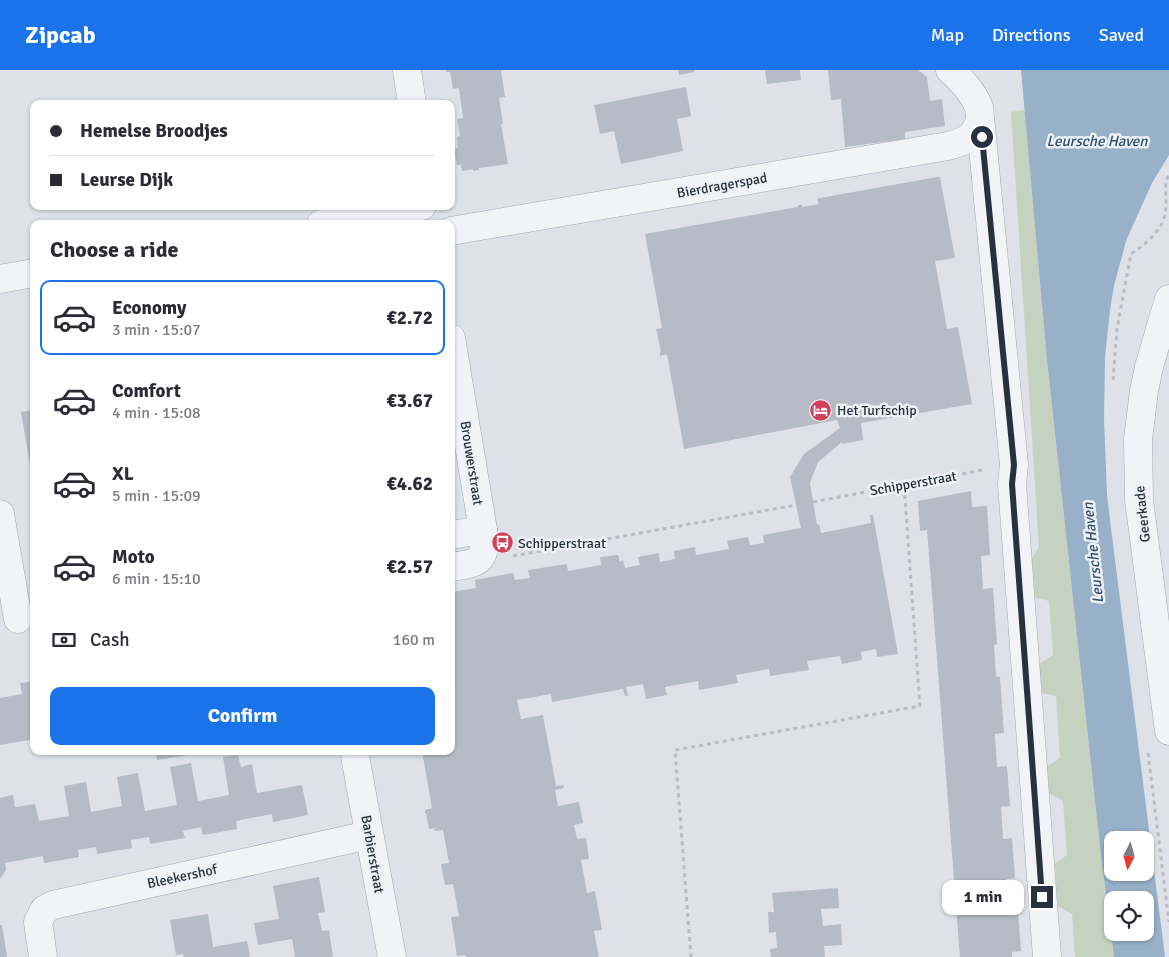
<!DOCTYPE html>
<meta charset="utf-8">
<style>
body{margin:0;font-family:Signika,sans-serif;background:#f2f2f3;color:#2b2b33;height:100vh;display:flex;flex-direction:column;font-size:19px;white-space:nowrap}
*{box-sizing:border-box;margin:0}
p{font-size:16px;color:#7c7c81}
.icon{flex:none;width:28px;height:28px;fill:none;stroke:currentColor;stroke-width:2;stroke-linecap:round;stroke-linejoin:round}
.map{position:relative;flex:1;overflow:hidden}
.side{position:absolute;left:30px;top:150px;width:425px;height:535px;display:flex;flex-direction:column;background:#fff;border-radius:10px;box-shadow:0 1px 4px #0004}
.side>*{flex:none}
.banner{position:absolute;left:30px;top:30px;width:425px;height:110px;border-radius:10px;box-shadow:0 1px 4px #0004;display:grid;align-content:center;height:110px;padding:0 20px;background:#fff}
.needle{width:32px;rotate:186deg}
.buttons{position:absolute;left:1104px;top:761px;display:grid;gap:10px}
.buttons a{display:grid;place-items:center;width:50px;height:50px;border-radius:10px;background:#fff;box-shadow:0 1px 4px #0004;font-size:25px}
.end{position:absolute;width:22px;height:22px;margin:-11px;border:6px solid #27313f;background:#fff;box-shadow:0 0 0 2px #fff}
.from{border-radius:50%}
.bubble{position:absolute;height:35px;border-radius:10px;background:#fff;box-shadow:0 1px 4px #0004;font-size:16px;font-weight:700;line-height:35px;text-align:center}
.banner b{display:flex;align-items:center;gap:18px;height:48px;font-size:19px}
.banner b+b{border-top:1px solid #e1e1e2}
.banner i{width:12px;height:12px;background:#2b2b33}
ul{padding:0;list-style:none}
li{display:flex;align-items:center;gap:15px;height:75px;margin:0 10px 8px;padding:0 10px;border:2px solid transparent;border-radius:10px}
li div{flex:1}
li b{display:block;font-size:19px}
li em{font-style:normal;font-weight:700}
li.current{border-color:#1a73e8}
li>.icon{width:45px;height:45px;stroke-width:1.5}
h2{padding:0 20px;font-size:22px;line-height:60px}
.pay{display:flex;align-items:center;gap:12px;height:55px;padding:0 20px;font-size:19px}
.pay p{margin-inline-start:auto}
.primary-button{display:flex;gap:10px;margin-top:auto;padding:10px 20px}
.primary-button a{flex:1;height:58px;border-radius:10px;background:#1a73e8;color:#fff;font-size:20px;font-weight:700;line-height:58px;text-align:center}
header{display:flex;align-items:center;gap:30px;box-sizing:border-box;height:70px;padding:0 25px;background:#1a73e8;color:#fff}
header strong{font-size:24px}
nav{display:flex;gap:28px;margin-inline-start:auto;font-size:18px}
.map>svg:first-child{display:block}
.green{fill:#c5d2bf}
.water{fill:#98b1c9;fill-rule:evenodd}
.building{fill:#b5bcc5}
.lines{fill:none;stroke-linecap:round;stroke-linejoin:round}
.street-casing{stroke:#a3a9b2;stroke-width:29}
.path{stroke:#b8bdc3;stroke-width:3;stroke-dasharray:4 4;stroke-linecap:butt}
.street{stroke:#f1f3f6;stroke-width:28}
.route{stroke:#27313f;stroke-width:6}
.labels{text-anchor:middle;stroke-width:5;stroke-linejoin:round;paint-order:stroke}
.street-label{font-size:14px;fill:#27313f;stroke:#eef1f6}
.poi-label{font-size:14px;fill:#27313f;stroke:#eef1f6;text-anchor:start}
.water-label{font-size:15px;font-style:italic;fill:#315173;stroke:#eef1f6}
</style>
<header>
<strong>Zipcab</strong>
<nav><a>Map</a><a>Directions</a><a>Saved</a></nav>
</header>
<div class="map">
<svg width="1169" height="887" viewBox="0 0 1169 887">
<rect width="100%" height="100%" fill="#dee2e8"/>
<!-- green -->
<polygon class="green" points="1025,40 1047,290 1101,786 1114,887 1075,887 1072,844 1058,836 1055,794 1067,785 1063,731 1049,723 1047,697 1060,688 1056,626 1042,623 1039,594 1053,585 1049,531 1034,527 1031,489 1039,477 1011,42"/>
<!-- water -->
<path class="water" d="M1021,0H1169V85L1152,113L1126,171L1114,216L1110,240L1105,287L1104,349L1107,424L1111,458L1165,887H1114L1101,786L1047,290ZM1112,770H1145V802H1112ZM1112,830H1145V862H1112Z"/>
<!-- building -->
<g class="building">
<polygon points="446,0 501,0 505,27 499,28 503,54 501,54 508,94 479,98 479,100 473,101 473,99 462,101 461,95 457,95 454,79 458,78 457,67 460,66 457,49 463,48 459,18 453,19 450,2 446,2"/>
<polygon points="678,0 694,0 694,2 679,5"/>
<polygon points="765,0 800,0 801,10 767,14"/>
<polygon points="828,0 918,0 927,7 930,31 942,29 945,56 905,62 905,69 845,77 841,29 831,30"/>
<polygon points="686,17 691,46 677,49 683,81 621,94 614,61 600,64 594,35"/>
<polygon points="937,107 940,107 955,188 935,191 947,259 958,257 972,334 861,353 863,370 842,374 842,372 818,392 810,413 817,455 819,454 821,463 871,453 870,445 873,445 898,584 877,587 876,579 861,582 862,590 842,594 840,586 807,591 809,600 770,606 769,599 736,605 738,613 699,620 698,611 665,617 667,625 646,629 643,614 626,617 628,626 625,626 623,619 552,632 551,624 517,630 521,649 543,645 556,716 563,715 564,718 555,720 558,736 579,732 583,753 574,755 577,769 586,768 589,789 581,790 587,823 595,821 602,860 594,861 599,887 466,887 466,885 457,886 451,847 459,846 453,814 445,815 441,794 449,793 443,760 435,761 434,759 438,757 429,759 426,743 425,743 425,740 432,738 422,681 451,681 451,522 476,518 475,510 513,503 515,510 530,508 528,500 567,494 568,501 601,495 600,487 618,485 620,492 623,490 625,498 640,495 638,487 659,483 660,492 675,489 674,481 695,477 696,485 729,479 727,471 748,467 750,475 764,473 763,465 801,458 790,407 804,384 840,358 837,350 684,379 667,284 660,286 660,282 661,282 656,259 662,258 645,164 798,137 798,135 802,135 802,137 819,134 817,129 820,128"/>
<polygon points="34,340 34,412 33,412 21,342"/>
<polygon points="971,421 972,437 987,436 990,485 981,486 983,519 993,518 997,574 994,575 996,606 997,607 1000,607 1004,663 995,664 997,697 1007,696 1010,736 1001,737 1003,769 1012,768 1015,808 1006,809 1007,826 1009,841 1018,841 1021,881 1012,882 1012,887 960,887 927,460 920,461 918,431"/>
<polygon points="34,611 34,669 0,675 0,628 22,624 20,613"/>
<polygon points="156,681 187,681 188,685 157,690"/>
<polygon points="238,685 241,697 252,694 257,723 302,715 308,745 273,752 272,744 236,751 237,759 203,765 201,757 183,761 185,768 150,774 149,767 131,770 132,778 97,784 96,777 78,780 79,787 44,793 43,786 5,793 6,800 0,809 0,728 13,725 15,737 35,734 39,751 69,746 64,716 86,712 91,742 122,736 117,707 138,703 145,741 177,735 170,697 191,693 198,731 229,725 223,687"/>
<polygon points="319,807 325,842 318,843 322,861 329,860 333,887 295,887 292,869 258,875 254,853 279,849 273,816"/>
<polygon points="838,818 839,838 821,839 823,856 841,854 842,875 824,876 825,887 771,887 770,879 777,878 776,862 769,863 768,842 774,842 772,823"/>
<polygon points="208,844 213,877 247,871 250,887 184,887 183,884 176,885 170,850"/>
<polygon points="0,855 2,855 7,887 0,887"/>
</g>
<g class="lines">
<defs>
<g id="street">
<polyline points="407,0 412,34"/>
<path d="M950,0C962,11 972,21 979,37L1014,395L1012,414L1047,887"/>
<polyline points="321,154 422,136"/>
<path d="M451,161L948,76C966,71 974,68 980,50"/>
<polyline points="0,209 34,203"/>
<polyline points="1169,229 1149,297 1144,321 1138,369 1139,430 1169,661"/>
<polyline points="451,268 483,460"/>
<polyline points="0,444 18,549"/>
<path d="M451,465L483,460C487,491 480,493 451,497"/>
<polyline points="354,681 392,887"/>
<polyline points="43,887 38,852 44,840 53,835 369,765"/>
</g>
</defs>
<!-- street casing -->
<use href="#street" class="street-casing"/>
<!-- path -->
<g class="path">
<path d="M1113,310L1117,258L1131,184C1150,171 1167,157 1166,132C1166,123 1164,113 1169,105"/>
<polyline points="813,432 982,400"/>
<polyline points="513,486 796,435"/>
<polyline points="1148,683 1169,852"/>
<polyline points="691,887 675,680 920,636 904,415"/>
</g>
<!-- street -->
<use href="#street" class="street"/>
</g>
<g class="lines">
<!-- route -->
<polyline class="route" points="982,67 1014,395 1012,414 1042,827"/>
</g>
<!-- icons -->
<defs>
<symbol id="hotel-disc" viewBox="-11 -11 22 22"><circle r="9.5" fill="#cf415b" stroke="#eef1f6"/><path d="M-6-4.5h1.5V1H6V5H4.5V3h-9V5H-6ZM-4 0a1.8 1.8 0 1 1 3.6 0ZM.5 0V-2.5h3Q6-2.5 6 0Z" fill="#fff"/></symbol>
<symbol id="bus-disc" viewBox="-11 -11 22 22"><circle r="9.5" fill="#cf415b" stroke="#eef1f6"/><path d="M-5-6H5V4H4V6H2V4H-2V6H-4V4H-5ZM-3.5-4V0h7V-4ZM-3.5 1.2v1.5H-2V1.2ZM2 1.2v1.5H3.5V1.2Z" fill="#fff"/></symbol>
</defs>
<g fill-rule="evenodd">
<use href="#hotel-disc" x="808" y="328" width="25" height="25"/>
<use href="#bus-disc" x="490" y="460" width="25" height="25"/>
</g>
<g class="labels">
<!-- street labels -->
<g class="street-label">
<text transform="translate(722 115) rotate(-10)" y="5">Bierdragerspad</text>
<text transform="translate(472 393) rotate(81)" y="5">Brouwerstraat</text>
<text transform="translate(913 413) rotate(-10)" y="5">Schipperstraat</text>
<text transform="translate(1142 444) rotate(-96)" y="5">Geerkade</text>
<text transform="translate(373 784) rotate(80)" y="5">Barbierstraat</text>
<text transform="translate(182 806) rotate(-12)" y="5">Bleekershof</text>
</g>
<!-- poi labels -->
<g class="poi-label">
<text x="837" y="345">Het Turfschip</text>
<text x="518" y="478">Schipperstraat</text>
</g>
<!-- water labels -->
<g class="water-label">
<text x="1097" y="76">Leursche Haven</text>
<text transform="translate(1093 483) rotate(-96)" y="5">Leursche Haven</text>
</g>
</g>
</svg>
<div class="buttons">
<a><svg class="needle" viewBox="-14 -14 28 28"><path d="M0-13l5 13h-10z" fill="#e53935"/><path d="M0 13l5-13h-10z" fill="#7c7c81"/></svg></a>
<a><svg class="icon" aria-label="locate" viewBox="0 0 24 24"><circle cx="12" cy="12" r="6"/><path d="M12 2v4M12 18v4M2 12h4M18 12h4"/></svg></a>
</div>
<i class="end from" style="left:982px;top:67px"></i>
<i class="end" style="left:1042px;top:827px"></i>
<div class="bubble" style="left:942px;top:810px;width:82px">1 min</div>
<div class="banner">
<b><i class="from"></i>Hemelse Broodjes</b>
<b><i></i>Leurse Dijk</b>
</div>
<section class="side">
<h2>Choose a ride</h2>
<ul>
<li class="current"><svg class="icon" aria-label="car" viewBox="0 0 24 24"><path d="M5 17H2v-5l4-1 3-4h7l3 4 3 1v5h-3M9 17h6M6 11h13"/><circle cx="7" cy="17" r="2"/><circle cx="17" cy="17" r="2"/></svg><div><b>Economy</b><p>3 min · 15:07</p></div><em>€2.72</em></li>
<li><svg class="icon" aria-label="car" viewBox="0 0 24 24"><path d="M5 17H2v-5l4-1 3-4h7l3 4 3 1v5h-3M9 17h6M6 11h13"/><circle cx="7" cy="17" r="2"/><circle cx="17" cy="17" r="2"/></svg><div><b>Comfort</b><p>4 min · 15:08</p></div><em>€3.67</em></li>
<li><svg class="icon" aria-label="car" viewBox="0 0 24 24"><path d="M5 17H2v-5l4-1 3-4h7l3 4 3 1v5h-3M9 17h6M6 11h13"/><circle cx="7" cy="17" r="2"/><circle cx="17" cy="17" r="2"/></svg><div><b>XL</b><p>5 min · 15:09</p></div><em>€4.62</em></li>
<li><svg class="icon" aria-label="car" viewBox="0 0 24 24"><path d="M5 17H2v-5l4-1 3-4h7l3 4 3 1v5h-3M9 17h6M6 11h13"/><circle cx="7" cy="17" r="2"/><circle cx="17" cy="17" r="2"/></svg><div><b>Moto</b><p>6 min · 15:10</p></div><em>€2.57</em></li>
</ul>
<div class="pay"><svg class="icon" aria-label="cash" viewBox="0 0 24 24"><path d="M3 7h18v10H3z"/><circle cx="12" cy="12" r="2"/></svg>Cash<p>160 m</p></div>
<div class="primary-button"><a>Confirm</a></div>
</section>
</div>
